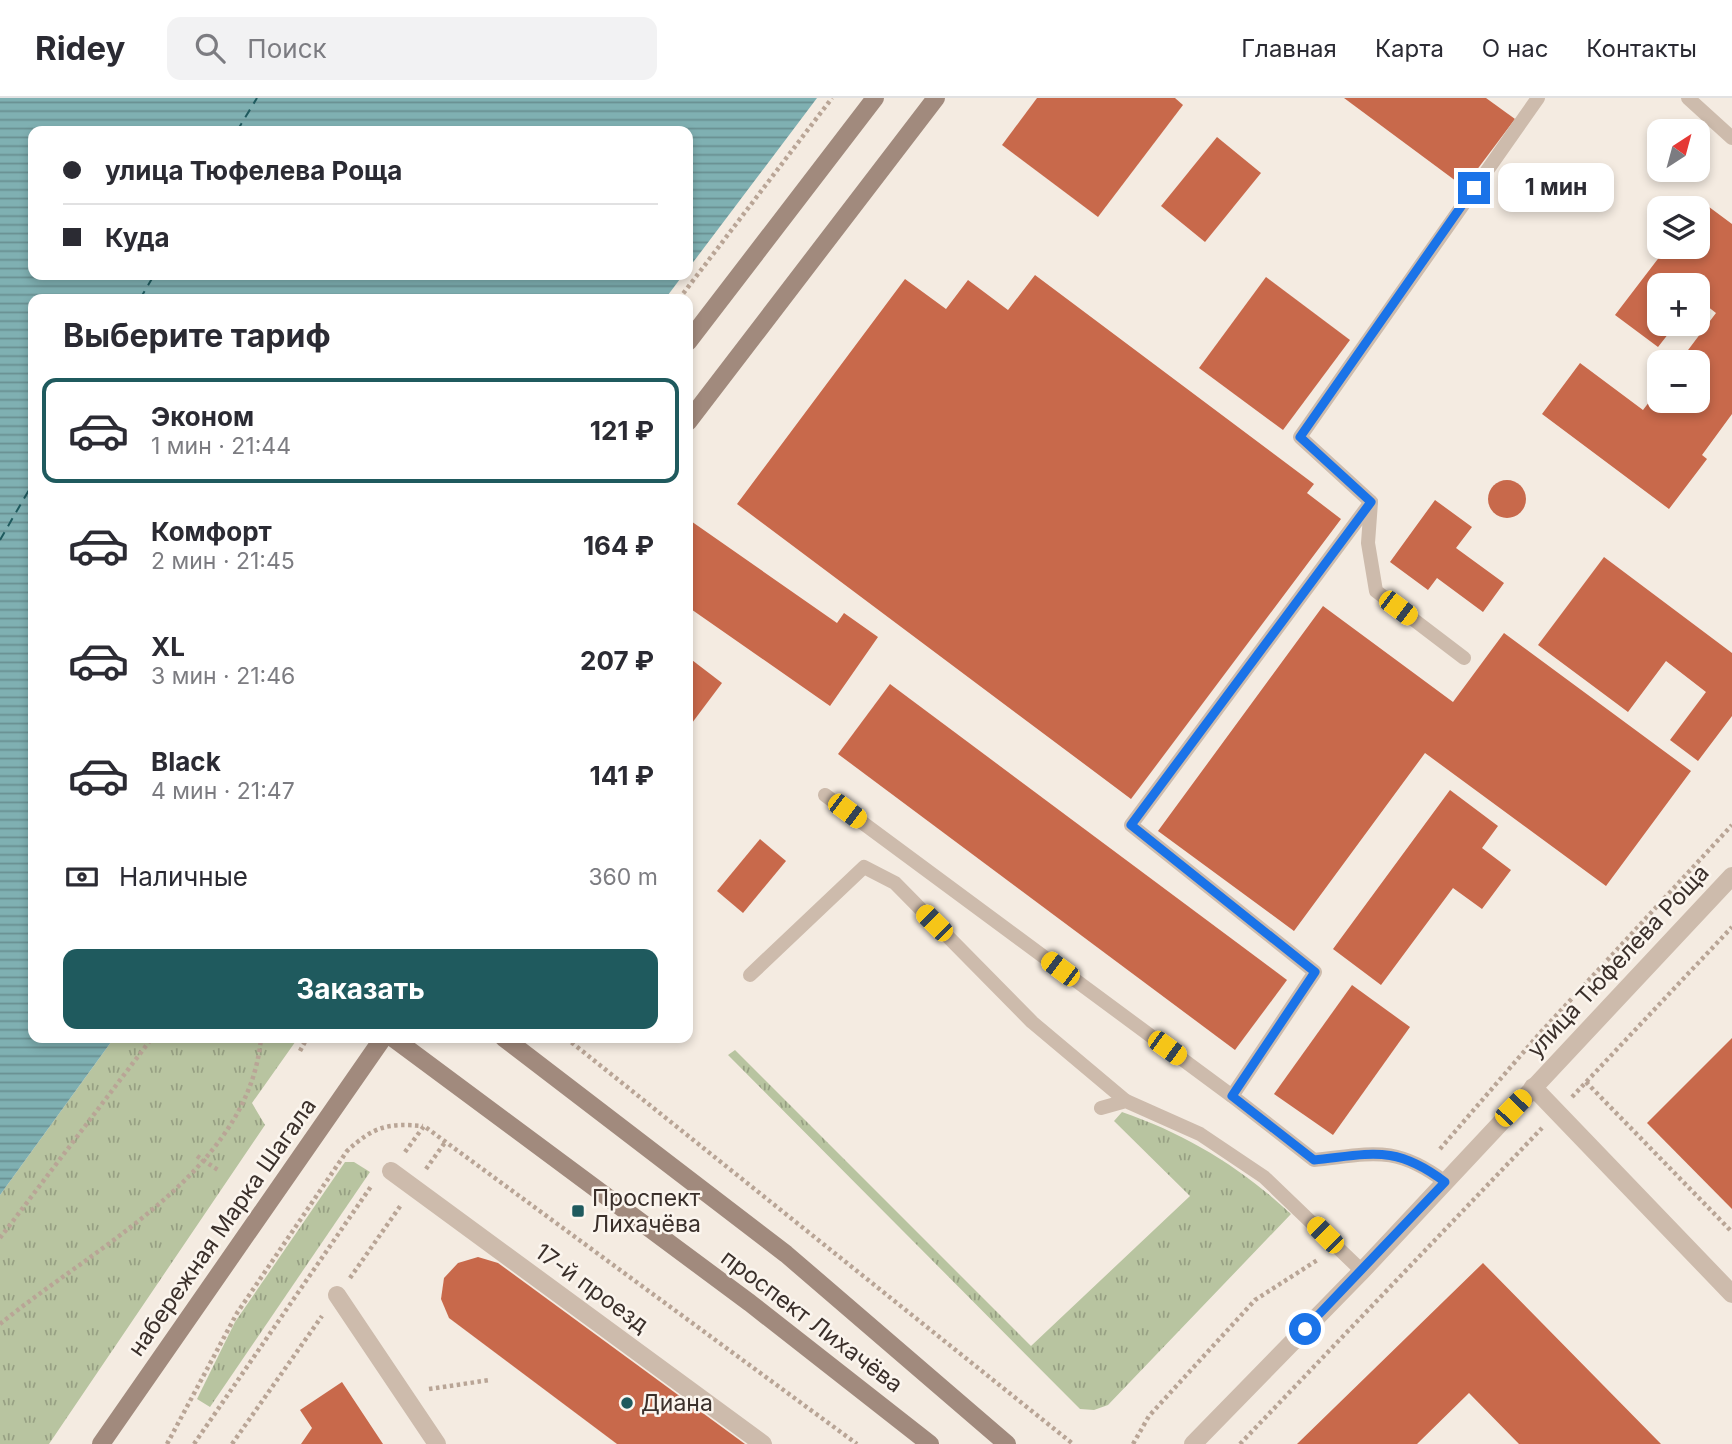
<!DOCTYPE html>
<html lang="ru">
<meta charset="utf-8">
<style>
body{margin:0;font-family:Inter,sans-serif;background:#f2f2f3;color:#2b2b33;height:100vh;display:flex;flex-direction:column;font-size:26px;white-space:nowrap}
*{box-sizing:border-box;margin:0}
p{font-size:23px;color:#7c7c81}
.icon{flex:none;width:38px;height:38px;fill:none;stroke:currentColor;stroke-width:2;stroke-linecap:round;stroke-linejoin:round}
.map{position:relative;flex:1;overflow:hidden}
.panel{position:absolute;left:28px;top:196px;width:665px;height:749px;display:flex;flex-direction:column;background:#fff;border-radius:14px;box-shadow:0 4px 10px #0003}
.panel>*{flex:none}
.banner{position:absolute;left:28px;top:28px;width:665px;height:154px;border-radius:14px;box-shadow:0 4px 10px #0003;display:grid;align-content:center;height:154px;padding:0 35px;background:#fff}
.needle{width:46px;rotate:36deg}
.controls{position:absolute;left:1647px;top:21px;display:grid;gap:14px}
.controls a{display:grid;place-items:center;width:63px;height:63px;border-radius:14px;background:#fff;box-shadow:0 4px 10px #0003;font-size:35px}
.end{position:absolute;width:32px;height:32px;margin:-16px;border:9px solid #1a73e8;background:#fff;box-shadow:0 0 0 4px #fff}
.from{border-radius:50%}
.bubble{position:absolute;height:49px;border-radius:14px;background:#fff;box-shadow:0 4px 10px #0003;font-size:23px;font-weight:700;line-height:49px;text-align:center}
.car{position:absolute;width:21px;height:42px;margin:-21px -10px;border-radius:9px;box-shadow:0 0 5px 2px #0007;background:linear-gradient(#f5c518 24%,#345 0 40%,#f5c518 0 76%,#345 0 86%,#f5c518 0)}
.banner b{display:flex;align-items:center;gap:24px;height:66px;font-size:26px}
.banner b+b{border-top:2px solid #e1e1e2}
.banner i{width:18px;height:18px;background:#2b2b33}
ul{padding:0;list-style:none}
li{display:flex;align-items:center;gap:21px;height:105px;margin:0 14px 10px;padding:0 21px;border:4px solid transparent;border-radius:14px}
li div{flex:1}
li b{display:block;font-size:26px}
li em{font-style:normal;font-weight:700}
li.on{border-color:#1f5a5e}
li>.icon{width:63px;height:63px;stroke-width:1.5}
h2{padding:0 35px;font-size:32px;line-height:84px}
.pay{display:flex;align-items:center;gap:18px;height:77px;padding:0 35px;font-size:26px}
.pay p{margin-inline-start:auto}
.cta{display:flex;gap:14px;margin-top:auto;padding:14px 35px}
.cta a{flex:1;height:80px;border-radius:14px;background:#1f5a5e;color:#fff;font-size:28px;font-weight:700;line-height:80px;text-align:center}
header{display:flex;align-items:center;gap:42px;box-sizing:border-box;height:98px;padding:0 35px;background:#fff;border-bottom:2px solid #e1e1e2}
header strong{font-size:33px}
nav{display:flex;gap:38px;margin-inline-start:auto;font-size:24px}
.search{width:490px;height:63px;background:#f2f2f3;display:flex;align-items:center;gap:18px;box-sizing:border-box;padding:0 24px;border-radius:14px;color:#7c7c81;font-size:26px}
.map>svg:first-child{display:block}
.grass{fill:url(#grass-tufts)}
.water{fill:url(#water-rules)}
.lines{fill:none;stroke-linecap:round;stroke-linejoin:round}
.ferry{stroke:#1f5a5e;stroke-width:2;stroke-dasharray:9 7;stroke-linecap:butt}
.building{fill:#c8694b}
.path{stroke:#b9a596;stroke-width:4.5;stroke-dasharray:3.5 3.5;stroke-linecap:butt}
.lane{stroke:#cdbbac;stroke-width:14}
.street{stroke:#cdbbac;stroke-width:18}
.secondary{stroke:#a18a7d;stroke-width:18}
.route{stroke:#1a73e8;stroke-width:9}
.poi-dot{fill:#1f5a5e;stroke:#fbf5ee;stroke-width:2.5}
.labels{text-anchor:middle;stroke-width:5;stroke-linejoin:round;paint-order:stroke}
.street-label{font-size:23px;fill:#3b302b;stroke:#fbf5ee}
.poi-label{font-size:23px;fill:#3b302b;stroke:#fbf5ee;text-anchor:start}
</style>
<header>
<strong>Ridey</strong>
<div class="search"><svg class="icon" aria-label="search" viewBox="0 0 24 24"><circle cx="10" cy="10" r="6"/><path d="M15 15l6 6"/></svg>Поиск</div>
<nav><a>Главная</a><a>Карта</a><a>О нас</a><a>Контакты</a></nav>
</header>
<div class="map">
<svg width="1732" height="1346" viewBox="0 0 1732 1346">
<defs>
<pattern id="grass-tufts" width="24" height="20" patternUnits="userSpaceOnUse" patternTransform="scale(1.75)"><rect width="24" height="20" fill="#b8c4a0"/><path d="M3 7l-1-3M5 7V3M7 7l1-3M15 17l-1-3M17 17v-4M19 17l1-3" fill="none" stroke="#97a083"/></pattern>
<pattern id="water-rules" width="6" height="5" patternUnits="userSpaceOnUse" patternTransform="scale(1.75)"><rect width="6" height="5" fill="#7fb0b2"/><path d="M0 2.5h6" fill="none" stroke="#699091"/></pattern>
</defs>
<rect width="100%" height="100%" fill="#f4ebe1"/>
<!-- grass -->
<g class="grass">
<polygon points="114,940 298,940 252,1005 265,1027 49,1346 0,1346 0,1097"/>
<path d="M735,952L1031,1248L1190,1098L1114,1023L1122,1014C1186,1036 1242,1070 1291,1116L1108,1307L1094,1312L1080,1311L728,957Z"/>
<polygon points="345,1064 354,1064 370,1074 210,1309 197,1301 235,1224"/>
</g>
<!-- water -->
<polygon class="water" points="0,0 817,0 688,171 688,33 33,33 33,177 683,177 665,201 33,201 33,940 114,940 0,1097"/>
<g class="lines">
<!-- ferry -->
<g class="ferry">
<polyline points="237,33 257,0"/>
<polyline points="140,201 154,177"/>
<polyline points="0,442 33,385"/>
</g>
</g>
<!-- building -->
<g class="building">
<polygon points="1037,0 1175,0 1183,7 1098,119 1002,47"/>
<polygon points="1344,0 1486,0 1515,21 1464,89"/>
<polygon points="1217,39 1261,75 1205,144 1161,108"/>
<polygon points="1701,103 1732,126 1732,316 1702,357 1707,361 1669,411 1542,316 1580,265 1643,312 1659,291 1659,303 1698,303 1698,264 1679,264 1716,215 1698,201 1698,187 1659,187 1659,226 1676,226 1658,249 1615,217 1667,149 1698,149 1695,110"/>
<polygon points="1035,177 1314,386 1307,395 1341,421 1131,701 737,406 905,181 946,211 968,182 1008,212"/>
<polygon points="1266,179 1350,242 1283,332 1199,270"/>
<circle cx="1507" cy="401" r="19"/>
<polygon points="1435,402 1472,429 1456,450 1504,485 1483,514 1437,480 1428,492 1390,464"/>
<polygon points="688,421 837,525 844,515 878,539 830,608 688,509"/>
<polygon points="1604,459 1732,555 1732,618 1698,663 1670,642 1706,594 1666,563 1628,614 1538,547"/>
<polygon points="1323,508 1453,604 1504,535 1691,673 1606,788 1425,655 1294,833 1158,733"/>
<polygon points="688,559 722,585 692,625 688,622"/>
<polygon points="890,586 1287,882 1235,952 838,656"/>
<polygon points="1450,692 1498,728 1482,750 1511,772 1482,811 1453,790 1381,887 1333,851"/>
<polygon points="760,741 786,763 743,815 717,793"/>
<polygon points="1352,887 1410,929 1333,1037 1274,996"/>
<polygon points="1732,940 1732,1111 1647,1025"/>
<polygon points="478,1159 498,1165 745,1346 617,1346 449,1220 441,1201 444,1180 458,1165"/>
<polygon points="1483,1165 1661,1346 1519,1346 1469,1295 1417,1346 1297,1346"/>
<polygon points="342,1284 383,1346 301,1346 312,1330 300,1312"/>
</g>
<g class="lines">
<!-- path -->
<g class="path">
<polyline points="679,201 832,0"/>
<polyline points="566,940 1073,1346"/>
<polyline points="300,953 307,940"/>
<polyline points="1586,984 1732,1134"/>
<polyline points="1572,999 1732,829"/>
<polyline points="1440,1051 1540,935 1732,727"/>
<polyline points="405,1054 424,1028 857,1346"/>
<polyline points="197,1058 218,1072"/>
<polyline points="426,1071 446,1043"/>
<polyline points="0,1140 152,940"/>
<polyline points="350,1180 401,1107"/>
<path d="M0,1226C94,1149 249,1073 261,940"/>
<polyline points="429,1291 490,1282"/>
<path d="M167,1346L237,1215L347,1053C374,1028 388,1025 423,1028"/>
<polyline points="194,1346 372,1087"/>
<polyline points="232,1346 322,1218"/>
<polyline points="1133,1346 1149,1318 1255,1202 1319,1161"/>
<polyline points="1240,1346 1542,1030"/>
</g>
<!-- lane -->
<g class="lane">
<polyline points="1688,0 1732,40"/>
<polyline points="1464,560 1376,493 1368,445 1371,404 1300,339 1538,0"/>
<path d="M825,697L1232,998L1314,1062C1371,1056 1395,1046 1445,1084"/>
<polyline points="750,877 864,769 895,785 1032,924 1126,1003"/>
<polyline points="1232,998 1315,874 1131,727 1371,404"/>
<polyline points="1101,1010 1126,1003 1200,1036 1264,1079 1362,1173"/>
</g>
<!-- street -->
<g class="street">
<polyline points="1533,989 1732,1196"/>
<polyline points="391,1073 763,1346"/>
<polyline points="337,1197 437,1346"/>
<polyline points="1193,1346 1362,1173 1732,778"/>
</g>
<!-- secondary -->
<g class="secondary">
<polyline points="688,244 875,0"/>
<polyline points="688,324 936,0"/>
<polyline points="393,940 750,1205 930,1346"/>
<polyline points="504,940 786,1156 1007,1346"/>
<polyline points="101,1346 383,940"/>
</g>
</g>
<g class="lines">
<!-- route -->
<path class="route" d="M1305,1231L1445,1084C1395,1046 1371,1056 1314,1062L1232,998L1315,874L1131,727L1371,404L1300,339L1474,90"/>
</g>
<!-- markers -->
<g class="poi-dot">
<rect x="571" y="1106" width="14" height="14" rx="3.5"/>
<circle cx="627" cy="1305" r="7"/>
</g>
<g class="labels">
<!-- street labels -->
<g class="street-label">
<text transform="translate(1618 863) rotate(-47)" y="8">улица Тюфелева Роща</text>
<text transform="translate(222 1129) rotate(-55)" y="8">набережная Марка Шагала</text>
<text transform="translate(592 1190) rotate(36)" y="8">17-й проезд</text>
<text transform="translate(812 1223) rotate(37)" y="8">проспект Лихачёва</text>
</g>
<!-- poi labels -->
<g class="poi-label">
<text x="592" y="1108">Проспект<tspan x="592" dy="26">Лихачёва</tspan></text>
<text x="641" y="1313">Диана</text>
</g>
</g>
</svg>
<div class="controls">
<a><svg class="needle" viewBox="-14 -14 28 28"><path d="M0-13l5 13h-10z" fill="#e53935"/><path d="M0 13l5-13h-10z" fill="#7c7c81"/></svg></a>
<a><svg class="icon" aria-label="layers" viewBox="0 0 24 24"><path d="M12 4l9 5-9 5-9-5zM3 14l9 5 9-5"/></svg></a>
<a>+</a>
<a>−</a>
</div>
<i class="end from" style="left:1305px;top:1231px"></i>
<i class="end" style="left:1474px;top:90px"></i>
<div class="bubble" style="left:1498px;top:65px;width:116px">1 мин</div>
<i class="car" style="left:1398px;top:510px;rotate:127deg"></i>
<i class="car" style="left:847px;top:713px;rotate:127deg"></i>
<i class="car" style="left:934px;top:825px;rotate:315deg"></i>
<i class="car" style="left:1060px;top:871px;rotate:307deg"></i>
<i class="car" style="left:1167px;top:950px;rotate:126deg"></i>
<i class="car" style="left:1513px;top:1010px;rotate:44deg"></i>
<i class="car" style="left:1325px;top:1137px;rotate:315deg"></i>
<div class="banner">
<b><i class="from"></i>улица Тюфелева Роща</b>
<b><i></i>Куда</b>
</div>
<section class="panel">
<h2>Выберите тариф</h2>
<ul>
<li class="on"><svg class="icon" aria-label="car" viewBox="0 0 24 24"><path d="M5 17H2v-5l4-1 3-4h7l3 4 3 1v5h-3M9 17h6M6 11h13"/><circle cx="7" cy="17" r="2"/><circle cx="17" cy="17" r="2"/></svg><div><b>Эконом</b><p>1 мин · 21:44</p></div><em>121 ₽</em></li>
<li><svg class="icon" aria-label="car" viewBox="0 0 24 24"><path d="M5 17H2v-5l4-1 3-4h7l3 4 3 1v5h-3M9 17h6M6 11h13"/><circle cx="7" cy="17" r="2"/><circle cx="17" cy="17" r="2"/></svg><div><b>Комфорт</b><p>2 мин · 21:45</p></div><em>164 ₽</em></li>
<li><svg class="icon" aria-label="car" viewBox="0 0 24 24"><path d="M5 17H2v-5l4-1 3-4h7l3 4 3 1v5h-3M9 17h6M6 11h13"/><circle cx="7" cy="17" r="2"/><circle cx="17" cy="17" r="2"/></svg><div><b>XL</b><p>3 мин · 21:46</p></div><em>207 ₽</em></li>
<li><svg class="icon" aria-label="car" viewBox="0 0 24 24"><path d="M5 17H2v-5l4-1 3-4h7l3 4 3 1v5h-3M9 17h6M6 11h13"/><circle cx="7" cy="17" r="2"/><circle cx="17" cy="17" r="2"/></svg><div><b>Black</b><p>4 мин · 21:47</p></div><em>141 ₽</em></li>
</ul>
<div class="pay"><svg class="icon" aria-label="cash" viewBox="0 0 24 24"><path d="M3 7h18v10H3z"/><circle cx="12" cy="12" r="2"/></svg>Наличные<p>360 m</p></div>
<div class="cta"><a>Заказать</a></div>
</section>
</div>
